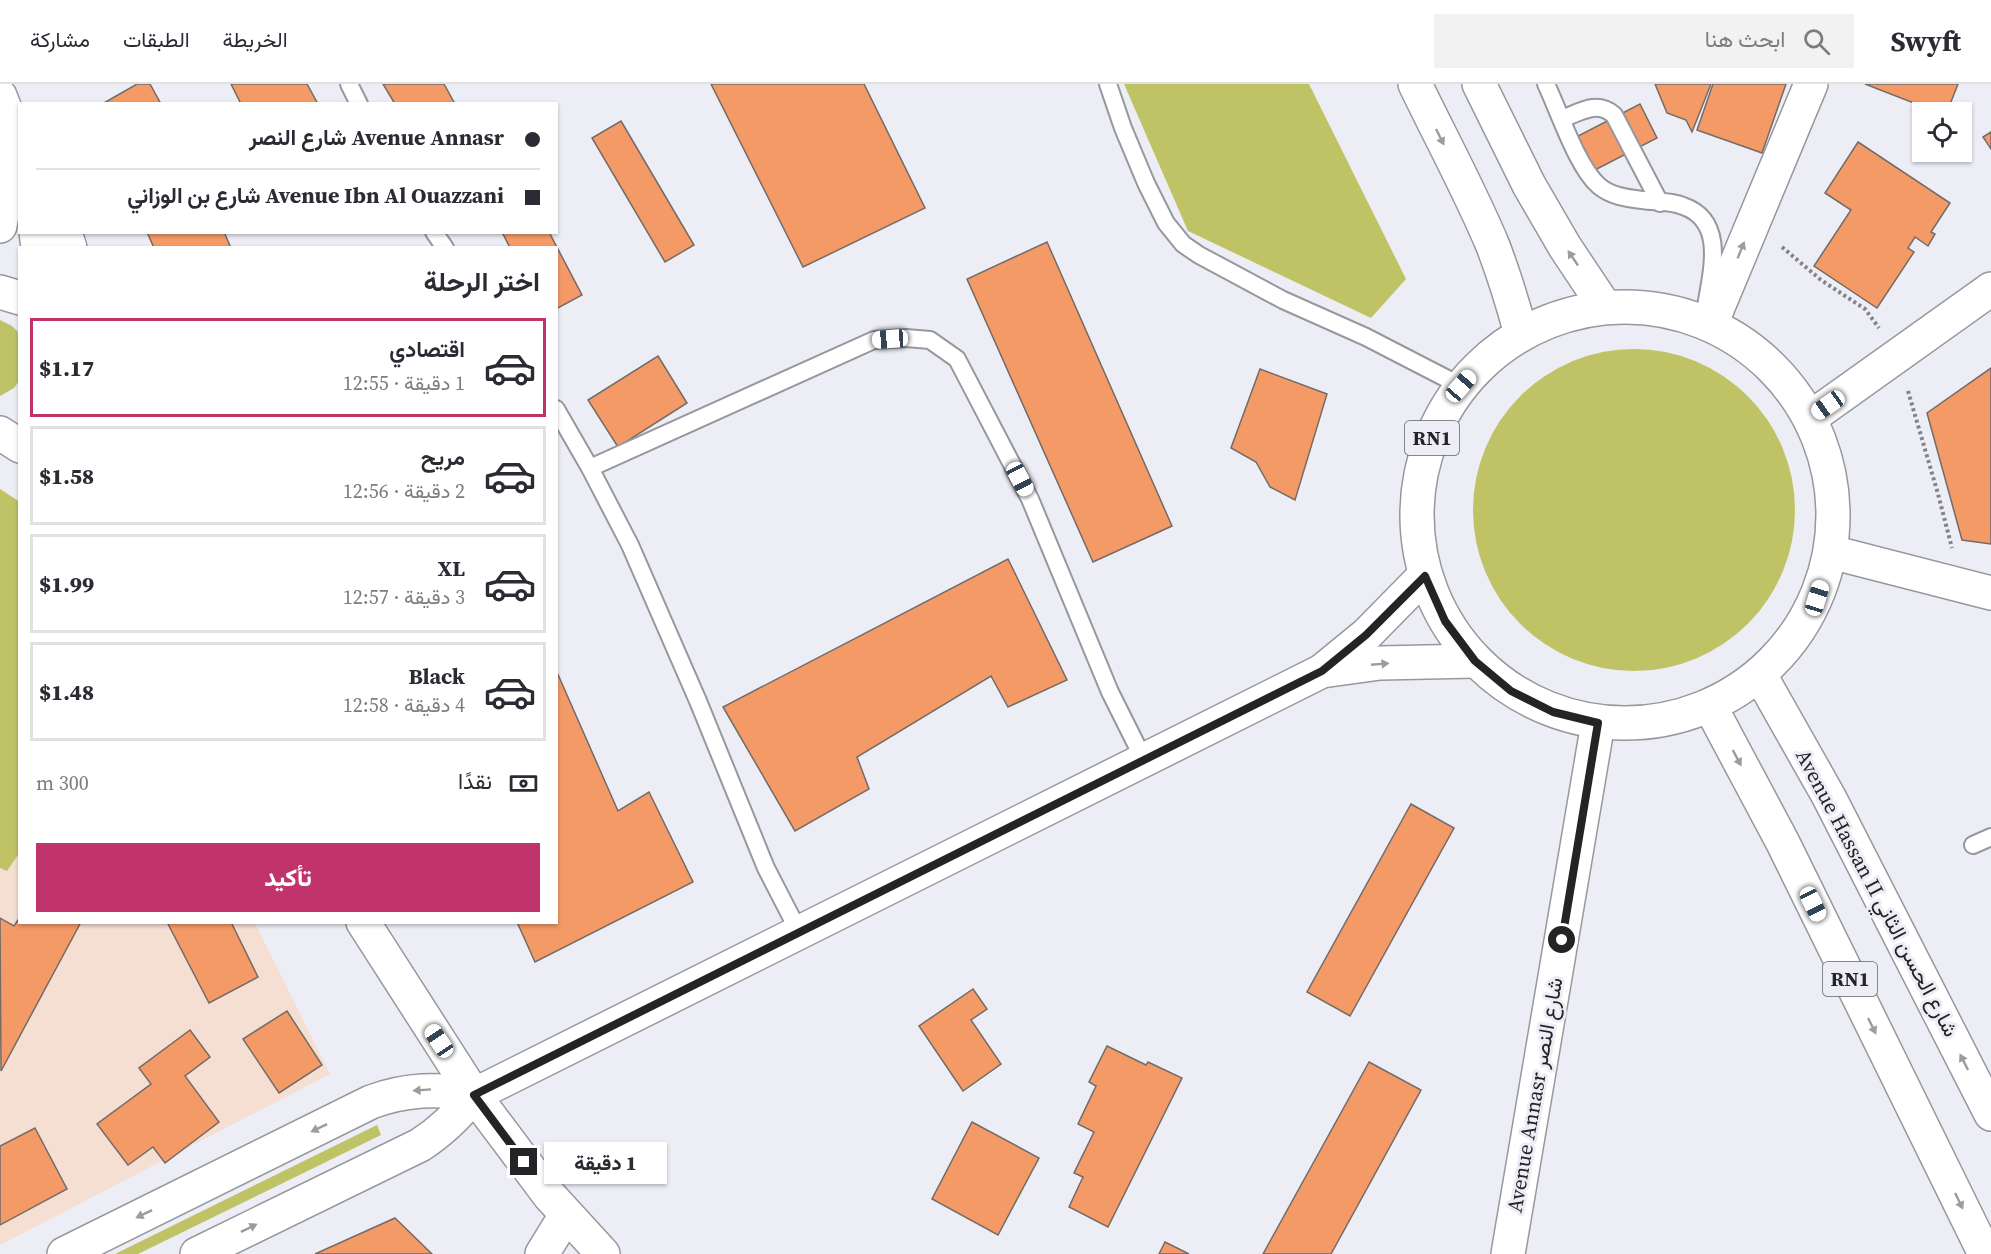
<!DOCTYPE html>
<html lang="ar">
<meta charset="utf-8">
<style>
body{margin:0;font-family:"Source Serif 4",Vazirmatn,serif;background:#f2f2f3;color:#2b2b33;direction:rtl;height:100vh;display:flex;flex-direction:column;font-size:22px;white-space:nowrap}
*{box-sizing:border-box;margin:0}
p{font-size:20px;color:#7c7c81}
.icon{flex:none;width:33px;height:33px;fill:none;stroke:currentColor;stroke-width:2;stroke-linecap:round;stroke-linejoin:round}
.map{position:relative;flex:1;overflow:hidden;direction:ltr}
.details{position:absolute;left:18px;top:162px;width:540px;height:678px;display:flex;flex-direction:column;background:#fff;border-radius:0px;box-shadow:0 2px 4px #0004;direction:rtl}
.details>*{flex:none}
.hud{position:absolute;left:18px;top:18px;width:540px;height:132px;border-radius:0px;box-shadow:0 2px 4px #0004;direction:rtl;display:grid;align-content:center;height:132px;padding:0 18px;background:#fff}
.buttons{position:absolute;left:1912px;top:18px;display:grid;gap:12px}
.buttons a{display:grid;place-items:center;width:60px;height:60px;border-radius:0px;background:#fff;box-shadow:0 2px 4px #0004;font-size:30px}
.end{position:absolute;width:27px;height:27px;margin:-14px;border:8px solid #242427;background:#fff;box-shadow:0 0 0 3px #fff}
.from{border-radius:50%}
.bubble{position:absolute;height:42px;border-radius:0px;background:#fff;box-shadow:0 2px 4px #0004;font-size:20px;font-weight:800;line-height:42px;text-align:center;direction:rtl}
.car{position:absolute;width:18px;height:36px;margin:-18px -9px;border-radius:8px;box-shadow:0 0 4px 2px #0007;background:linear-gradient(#fff 24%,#345 0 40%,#fff 0 76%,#345 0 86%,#fff 0)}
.hud b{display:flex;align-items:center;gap:21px;height:57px;font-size:22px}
.hud b+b{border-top:2px solid #e1e1e2}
.hud i{width:15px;height:15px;background:#2b2b33}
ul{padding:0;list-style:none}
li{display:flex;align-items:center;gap:18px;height:99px;margin:0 12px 9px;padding:0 6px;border:3px solid #e1e1e2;border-radius:0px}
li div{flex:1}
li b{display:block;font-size:22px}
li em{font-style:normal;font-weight:800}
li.on{border-color:#c0346b}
li>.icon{width:54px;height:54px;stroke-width:1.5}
h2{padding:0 18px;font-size:27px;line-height:72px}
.pay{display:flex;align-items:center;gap:15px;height:66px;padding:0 18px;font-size:22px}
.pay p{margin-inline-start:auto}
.cta{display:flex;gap:12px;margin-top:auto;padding:12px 18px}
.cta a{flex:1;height:69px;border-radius:0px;background:#c0346b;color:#fff;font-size:24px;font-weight:800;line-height:69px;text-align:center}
header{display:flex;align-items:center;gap:36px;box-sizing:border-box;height:84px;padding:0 30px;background:#fff;border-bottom:2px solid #e1e1e2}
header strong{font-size:28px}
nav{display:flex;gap:33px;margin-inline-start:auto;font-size:21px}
.search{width:420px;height:54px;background:#f2f2f3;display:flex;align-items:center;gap:15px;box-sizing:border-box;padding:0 21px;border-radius:0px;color:#7c7c81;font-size:22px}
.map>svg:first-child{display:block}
.education{fill:#f5dfd2}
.green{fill:#bfc365}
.building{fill:#f49a67;stroke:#736b67;stroke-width:1.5}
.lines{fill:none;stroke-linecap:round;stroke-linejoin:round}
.service-casing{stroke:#97989f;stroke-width:20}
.minor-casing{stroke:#97989f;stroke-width:36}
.tertiary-casing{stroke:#97989f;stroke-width:36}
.secondary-casing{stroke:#97989f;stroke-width:36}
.primary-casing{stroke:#97989f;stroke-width:36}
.path{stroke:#838389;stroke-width:4;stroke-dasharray:3 3;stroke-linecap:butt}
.service{stroke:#fff;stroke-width:16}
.minor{stroke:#fff;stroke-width:33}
.tertiary{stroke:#fff;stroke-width:33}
.secondary{stroke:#fff;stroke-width:33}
.primary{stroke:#fff;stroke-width:33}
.oneway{fill:#9c9c9e}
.route{stroke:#242427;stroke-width:8}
.labels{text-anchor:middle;stroke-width:6;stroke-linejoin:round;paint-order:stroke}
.shield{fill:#ededf6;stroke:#606065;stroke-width:1.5}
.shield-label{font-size:20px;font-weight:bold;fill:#242427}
.street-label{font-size:21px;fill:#242427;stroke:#ededf6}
</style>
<header>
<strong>Swyft</strong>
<div class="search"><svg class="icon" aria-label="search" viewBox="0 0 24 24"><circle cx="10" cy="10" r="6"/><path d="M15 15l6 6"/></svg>ابحث هنا</div>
<nav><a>الخريطة</a><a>الطبقات</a><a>مشاركة</a></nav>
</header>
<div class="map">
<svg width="1991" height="1170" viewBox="0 0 1991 1170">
<rect width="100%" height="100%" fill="#ededf6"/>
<!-- education -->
<polygon class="education" points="19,768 20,838 255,839 330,990 0,1161 0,784 7,787"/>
<!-- green -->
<g class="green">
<polygon points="1124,0 1309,0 1406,195 1371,234 1188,147"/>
<polygon points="0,236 12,242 20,250 19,297 14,304 0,312"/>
<circle cx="1634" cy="426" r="161"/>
<polygon points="0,405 20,418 20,768 7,787 0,784"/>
<polygon points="377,1041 381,1051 138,1170 115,1170"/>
</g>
<!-- building -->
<g class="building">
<polygon points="137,0 150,0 161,20 102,20"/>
<polygon points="231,0 307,0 318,20 241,20"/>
<polygon points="383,0 444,0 455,20 395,20"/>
<polygon points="711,0 864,0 925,124 803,183"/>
<polygon points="1655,0 1711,0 1692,48 1686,36 1667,29"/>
<polygon points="1713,0 1786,0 1762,69 1697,46"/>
<polygon points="1865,0 1958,0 1947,28 1937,28"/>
<polygon points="1640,20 1657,54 1595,86 1578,52"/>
<polygon points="621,37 694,161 665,178 592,54"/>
<polygon points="1991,48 1991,65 1983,53"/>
<polygon points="1858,58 1950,119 1931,148 1935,150 1928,162 1915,153 1908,164 1914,168 1877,224 1814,182 1851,126 1825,109"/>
<polygon points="147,148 224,148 231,164 154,164"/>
<polygon points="502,148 549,148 582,211 556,225 556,164 510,164"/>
<polygon points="1047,158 1172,442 1093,478 967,195"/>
<polygon points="658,272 687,319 618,363 588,316"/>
<polygon points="1991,284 1991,460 1962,456 1927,329"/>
<polygon points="1260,285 1327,310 1295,416 1270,403 1256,378 1231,364"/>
<polygon points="1008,475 1067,596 1008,623 991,592 857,673 869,705 795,747 723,623"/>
<polygon points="556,586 618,727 649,708 693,798 535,878 517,838 556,838"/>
<polygon points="1411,720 1454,744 1350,932 1307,908"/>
<polygon points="20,833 20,838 81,838 1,987 0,834 14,842"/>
<polygon points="167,838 231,838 258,893 209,919"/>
<polygon points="973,905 987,925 971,936 1001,980 963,1007 919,942"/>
<polygon points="287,927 322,981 279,1009 243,955"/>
<polygon points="190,946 210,973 185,992 219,1038 165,1079 153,1063 128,1081 97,1040 151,1000 139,984"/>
<polygon points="1107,962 1146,981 1148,978 1182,994 1108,1143 1069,1123 1083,1093 1074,1089 1094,1048 1078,1040 1096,1002 1089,998"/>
<polygon points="1369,978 1421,1006 1331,1170 1263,1170"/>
<polygon points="972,1038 1039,1074 998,1151 932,1115"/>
<polygon points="35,1044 67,1105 0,1141 0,1062"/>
<polygon points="395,1134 432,1170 315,1170"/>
<polygon points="1165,1158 1189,1170 1159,1170"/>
</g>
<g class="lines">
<defs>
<g id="service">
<polyline points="349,0 359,20"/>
<polyline points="1108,0 1123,44 1146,99 1166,139 1183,160 1199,171 1283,216 1366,253 1461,302"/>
<path d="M1546,0C1559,27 1577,83 1599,102C1611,112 1626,114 1642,116C1655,118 1671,117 1683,122C1727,137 1711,189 1706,223"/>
<path d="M1562,35C1580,28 1597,16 1614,31L1660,119"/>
<polyline points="434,148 445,164"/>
<polyline points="556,325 590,384 630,461 698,617 766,784 799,848"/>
<polyline points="590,384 874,256 906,254 930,256 957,275 1030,415 1110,608 1144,676"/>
<polyline points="1973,761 1991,753"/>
</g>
<g id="minor">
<polyline points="1711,240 1811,0"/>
<polyline points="542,1170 566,1131"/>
</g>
<g id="tertiary">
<polyline points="0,12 20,63"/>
<path d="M0,56C4,85 6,113 0,142"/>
<polyline points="36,148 38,164"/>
<polyline points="65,148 70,164"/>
<polyline points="0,208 20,214"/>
<polyline points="0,349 20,362"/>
<polyline points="1831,468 1991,509"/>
<polyline points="363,838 474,1011 549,1111 603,1170"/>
</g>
<g id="secondary">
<polyline points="1810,334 1991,205"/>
<polyline points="1322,587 1380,579 1475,577"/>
<path d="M64,1170L371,1018C406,1005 438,1004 474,1011"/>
<path d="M197,1170L420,1061C442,1047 458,1031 474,1011L1322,587L1366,551L1425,491"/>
</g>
<g id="primary">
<path d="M1415,0C1441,54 1470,107 1493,162C1504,191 1513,220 1521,250"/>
<polyline points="1479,0 1529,101 1565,163 1605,223"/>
<circle cx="1625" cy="431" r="208"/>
<polyline points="1760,591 1829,713 1991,1030"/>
<polyline points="1710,622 1783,759 1985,1170"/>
<polyline points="1508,1170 1598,639"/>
</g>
</defs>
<!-- service casing -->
<use href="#service" class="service-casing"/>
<!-- minor casing -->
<use href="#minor" class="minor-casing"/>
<!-- tertiary casing -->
<use href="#tertiary" class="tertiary-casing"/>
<!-- secondary casing -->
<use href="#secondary" class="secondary-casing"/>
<!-- primary casing -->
<use href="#primary" class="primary-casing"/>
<!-- path -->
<g class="path">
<polyline points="1782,163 1821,196 1865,225 1879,244"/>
<polyline points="1908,307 1938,410 1952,464"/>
</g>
<!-- service -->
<use href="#service" class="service"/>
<!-- minor -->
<use href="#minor" class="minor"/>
<!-- tertiary -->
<use href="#tertiary" class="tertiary"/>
<!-- secondary -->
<use href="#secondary" class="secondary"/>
<!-- primary -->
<use href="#primary" class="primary"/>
</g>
<!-- one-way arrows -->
<defs><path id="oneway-solid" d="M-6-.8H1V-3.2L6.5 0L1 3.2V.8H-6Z" transform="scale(1.5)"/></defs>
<g class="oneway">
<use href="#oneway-solid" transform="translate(1440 53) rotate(64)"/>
<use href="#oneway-solid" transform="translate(1741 166) rotate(-68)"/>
<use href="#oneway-solid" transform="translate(1573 174) rotate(-124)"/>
<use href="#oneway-solid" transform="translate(1380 580) rotate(-5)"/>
<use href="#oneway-solid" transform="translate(1737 674) rotate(62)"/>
<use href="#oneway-solid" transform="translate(1872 942) rotate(64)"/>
<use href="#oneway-solid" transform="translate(1964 978) rotate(-117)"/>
<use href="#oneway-solid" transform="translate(422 1006) rotate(176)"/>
<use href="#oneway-solid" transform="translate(319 1044) rotate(154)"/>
<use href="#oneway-solid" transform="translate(1959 1117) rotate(64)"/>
<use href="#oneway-solid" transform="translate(144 1130) rotate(154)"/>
<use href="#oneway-solid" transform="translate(249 1144) rotate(-26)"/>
</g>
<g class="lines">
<!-- route -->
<polyline class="route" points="524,1078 474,1011 1322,587 1366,551 1425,492 1445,537 1475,577 1511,607 1553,628 1598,639 1562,856"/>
</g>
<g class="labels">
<!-- shield labels -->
<g class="shield">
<rect x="1405" y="337" width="54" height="34" rx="4.5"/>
<rect x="1823" y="878" width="54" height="34" rx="4.5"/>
</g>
<g class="shield-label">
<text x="1432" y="361">RN1</text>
<text x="1850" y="902">RN1</text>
</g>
<!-- street labels -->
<g class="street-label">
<text transform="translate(1877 809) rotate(62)" y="7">Avenue Hassan II شارع الحسن الثاني</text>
<text transform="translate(1535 1011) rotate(-80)" y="7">Avenue Annasr شارع النصر</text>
</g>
</g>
</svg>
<div class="buttons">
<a><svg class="icon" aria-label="locate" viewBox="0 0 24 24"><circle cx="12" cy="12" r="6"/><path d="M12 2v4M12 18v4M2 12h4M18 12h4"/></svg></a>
</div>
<i class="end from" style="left:1562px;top:856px"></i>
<i class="end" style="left:524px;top:1078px"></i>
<div class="bubble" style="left:544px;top:1058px;width:123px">1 دقيقة</div>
<i class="car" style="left:890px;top:255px;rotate:266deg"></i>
<i class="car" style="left:1461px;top:302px;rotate:41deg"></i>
<i class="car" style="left:1828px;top:321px;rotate:235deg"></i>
<i class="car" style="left:1020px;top:395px;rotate:152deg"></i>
<i class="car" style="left:1817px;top:514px;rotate:17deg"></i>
<i class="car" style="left:1813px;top:820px;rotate:154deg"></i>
<i class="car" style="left:439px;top:957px;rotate:326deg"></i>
<div class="hud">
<b><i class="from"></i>Avenue Annasr شارع النصر</b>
<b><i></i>Avenue Ibn Al Ouazzani شارع بن الوزاني</b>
</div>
<section class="details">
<h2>اختر الرحلة</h2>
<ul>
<li class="on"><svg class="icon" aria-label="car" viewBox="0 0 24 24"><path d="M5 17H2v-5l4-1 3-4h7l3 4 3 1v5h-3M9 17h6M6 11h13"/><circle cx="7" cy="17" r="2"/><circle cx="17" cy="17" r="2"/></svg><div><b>اقتصادي</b><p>1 دقيقة · 12:55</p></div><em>$1.17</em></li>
<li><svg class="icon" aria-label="car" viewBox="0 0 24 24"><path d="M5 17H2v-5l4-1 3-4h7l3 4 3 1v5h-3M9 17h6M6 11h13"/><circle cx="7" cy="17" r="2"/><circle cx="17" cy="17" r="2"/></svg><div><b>مريح</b><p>2 دقيقة · 12:56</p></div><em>$1.58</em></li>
<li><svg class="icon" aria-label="car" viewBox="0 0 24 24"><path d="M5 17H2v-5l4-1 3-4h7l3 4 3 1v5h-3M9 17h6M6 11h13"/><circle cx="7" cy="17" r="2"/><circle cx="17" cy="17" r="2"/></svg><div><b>XL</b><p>3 دقيقة · 12:57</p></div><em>$1.99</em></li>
<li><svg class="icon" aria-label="car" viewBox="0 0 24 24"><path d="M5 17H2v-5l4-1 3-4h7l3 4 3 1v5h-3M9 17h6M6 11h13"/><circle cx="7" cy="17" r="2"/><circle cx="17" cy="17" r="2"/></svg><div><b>Black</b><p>4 دقيقة · 12:58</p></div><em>$1.48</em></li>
</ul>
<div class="pay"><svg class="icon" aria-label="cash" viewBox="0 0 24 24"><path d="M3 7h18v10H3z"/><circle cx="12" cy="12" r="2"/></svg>نقدًا<p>300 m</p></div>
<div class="cta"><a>تأكيد</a></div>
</section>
</div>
